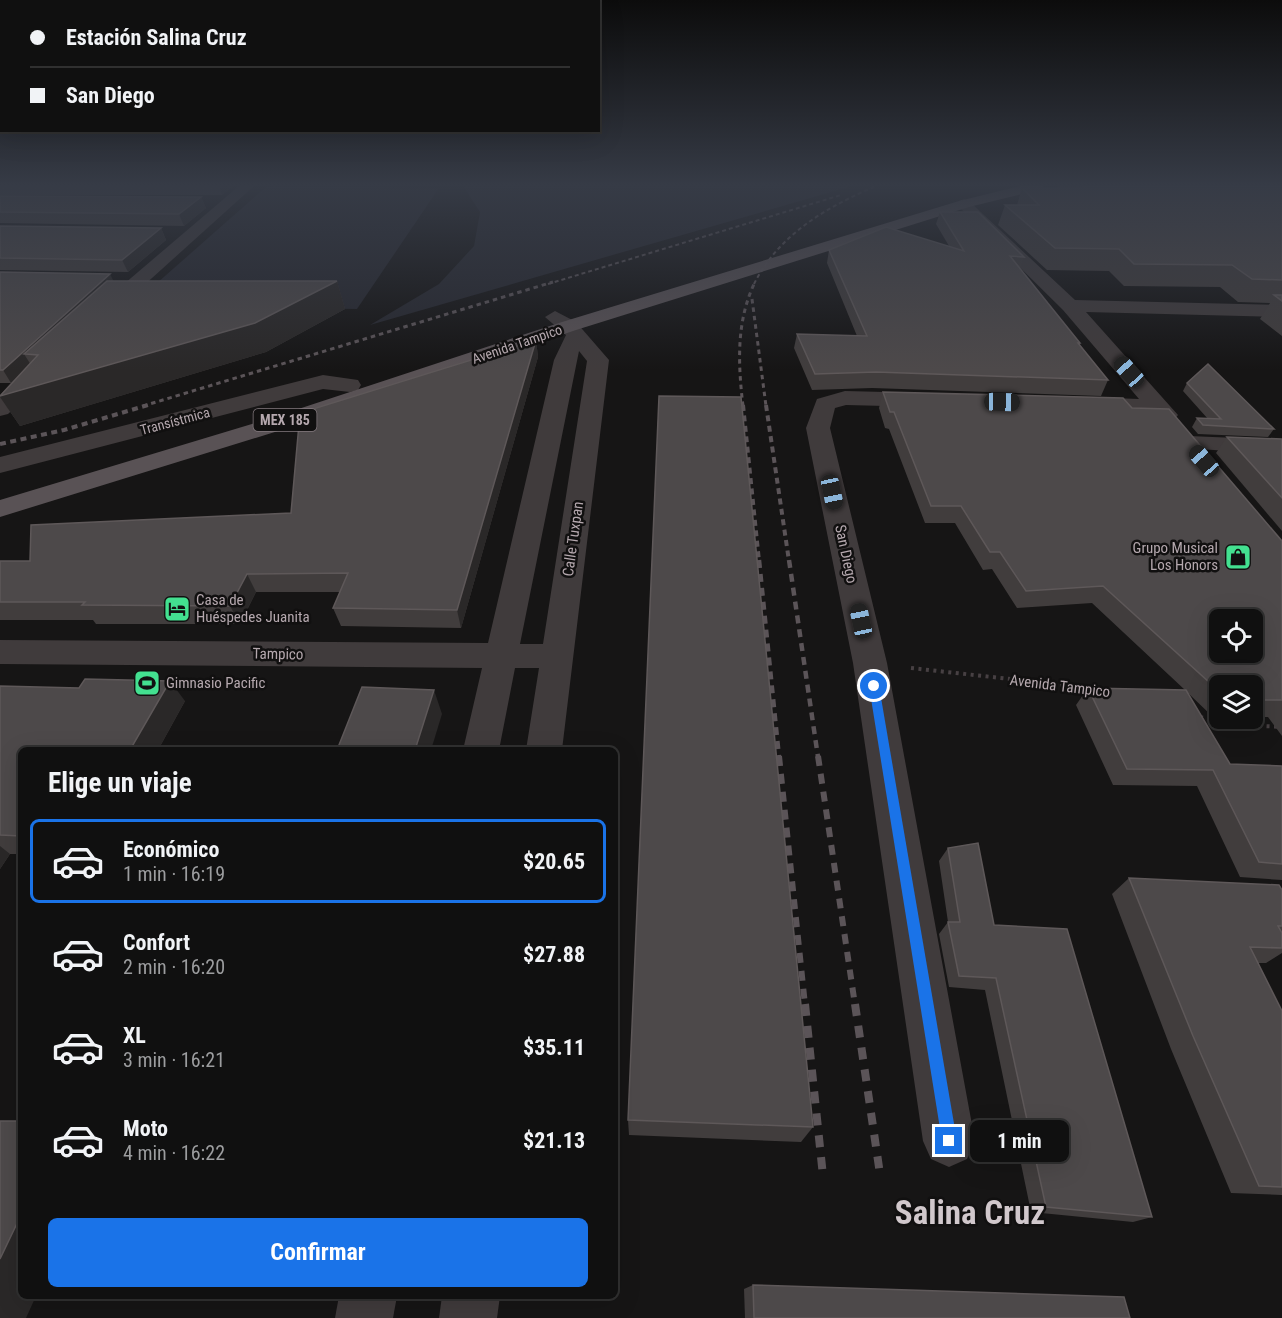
<!DOCTYPE html>
<html lang="es">
<meta charset="utf-8">
<style>
body{margin:0;font-family:"Roboto Condensed",sans-serif;background:#191919;color:#f1f3f6;height:100vh;display:flex;flex-direction:column;font-size:22px;white-space:nowrap}
*{box-sizing:border-box;margin:0}
p{font-size:20px;color:#9c9d9f}
.icon{flex:none;width:33px;height:33px;fill:none;stroke:currentColor;stroke-width:2;stroke-linecap:round;stroke-linejoin:round}
.map{position:relative;flex:1;overflow:hidden}
.panel{position:absolute;left:18px;top:747px;width:600px;height:552px;display:flex;flex-direction:column;background:#101010;border-radius:9px;box-shadow:0 6px 24px #0002,0 0 0 2px #303030}
.panel>*{flex:none}
.guide{position:absolute;left:0px;top:0px;width:600px;height:132px;box-shadow:0 6px 24px #0002,0 0 0 2px #303030;display:grid;align-content:center;height:132px;padding:0 30px;background:#101010}
.fabs{position:absolute;left:1209px;top:609px;display:grid;gap:12px}
.fabs a{display:grid;place-items:center;width:54px;height:54px;border-radius:9px;background:#101010;box-shadow:0 6px 24px #0002,0 0 0 2px #303030;font-size:30px}
.end{position:absolute;width:27px;height:27px;margin:-14px;border:8px solid #1a73e8;background:#fff;box-shadow:0 0 0 3px #fff}
.from{border-radius:50%}
.bubble{position:absolute;height:42px;border-radius:9px;background:#101010;box-shadow:0 6px 24px #0002,0 0 0 2px #303030;font-size:20px;font-weight:700;line-height:42px;text-align:center}
.car{position:absolute;width:18px;height:36px;margin:-18px -9px;border-radius:8px;box-shadow:0 0 4px 2px #0007;background:linear-gradient(#222 24%,#8ab4d8 0 40%,#222 0 76%,#8ab4d8 0 86%,#222 0)}
.guide b{display:flex;align-items:center;gap:21px;height:57px;font-size:22px}
.guide b+b{border-top:2px solid #303030}
.guide i{width:15px;height:15px;background:#f1f3f6}
ul{padding:0;list-style:none}
li{display:flex;align-items:center;gap:18px;height:84px;margin:0 12px 9px;padding:0 18px;border:3px solid transparent;border-radius:9px}
li div{flex:1}
li b{display:block;font-size:22px}
li em{font-style:normal;font-weight:700}
li.active{border-color:#1a73e8}
li>.icon{width:54px;height:54px;stroke-width:1.5}
h2{padding:0 30px;font-size:27px;line-height:72px}
.action{display:flex;gap:12px;margin-top:auto;padding:12px 30px}
.action a{flex:1;height:69px;border-radius:9px;background:#1a73e8;color:#fff;font-size:24px;font-weight:700;line-height:69px;text-align:center}
.map>svg:first-child{display:block}
.green{fill:#27282f}
.lines{fill:none;stroke-linecap:round;stroke-linejoin:round}
.path{stroke:#474043;stroke-width:4;stroke-dasharray:3 4.5;stroke-linecap:butt}
.street{fill:#403b3c;fill-rule:evenodd}
.primary{fill:#595255;fill-rule:evenodd}
.rail-far5{stroke:#5b5458;stroke-width:2;stroke-dasharray:4 3;stroke-linecap:butt}
.rail-far4{stroke:#5b5458;stroke-width:3;stroke-dasharray:4.5 4;stroke-linecap:butt}
.rail-far3{stroke:#5b5458;stroke-width:4;stroke-dasharray:6 4.5;stroke-linecap:butt}
.rail-far2{stroke:#5b5458;stroke-width:4.5;stroke-dasharray:8 6;stroke-linecap:butt}
.rail-far1{stroke:#5b5458;stroke-width:6;stroke-dasharray:10 8;stroke-linecap:butt}
.rail{stroke:#5b5458;stroke-width:8;stroke-dasharray:12 10;stroke-linecap:butt}
.wall{fill:#413d3d}
.shaded-wall{fill:#2a2828}
.building{fill:#4d494a;stroke:#5e5859;stroke-width:1.5;fill-rule:evenodd}
.route{fill:#1a73e8}
.labels{text-anchor:middle;stroke-width:5;stroke-linejoin:round;paint-order:stroke}
.far-street-label{font-size:14px;fill:#b5a8ae;stroke:#111010}
.shield{fill:#111010;stroke:#847a7f;stroke-width:1.5}
.shield-label{font-size:14px;font-weight:bold;fill:#b5a8ae}
.street-label{font-size:15px;fill:#b5a8ae;stroke:#111010}
.poi-label{font-size:15px;fill:#b5a8ae;stroke:#111010;text-anchor:start}
.near-town-label{font-size:33px;font-weight:bold;fill:#d1c8cc;stroke:#111010}
</style>
<div class="map">
<svg width="1282" height="1318" viewBox="0 0 1282 1318">
<rect width="100%" height="100%" fill="#161515"/>
<!-- green -->
<g class="green">
<polygon points="267,186 439,188 357,309 131,306"/>
<polygon points="463,186 852,186 370,325 439,284 474,246 480,212"/>
</g>
<g class="lines">
<!-- path -->
<g class="path">
<polyline points="911,668 1100,689"/>
<polyline points="1200,717 1227,724 1282,727"/>
</g>
<!-- street -->
<g class="street">
<polygon points="239,186 254,186 111,315 97,315 94,311 97,307"/>
<path d="M964,199L969,201L1075,300L1282,305V317L1086,312L1178,415L1174,420C1164,423 1159,421 1151,413L1077,409L1074,404L1077,399L1085,397L1139,399L1063,310L959,207L956,204L959,201Z"/>
<path d="M555,311L576,322L609,360L562,750H526L539,668H515L499,750H463L482,668L0,664V640L488,643L554,360L566,335L545,317ZM579,351L587,361L543,644H520Z"/>
<polygon points="38,367 46,369 49,374 46,379 8,414 0,416 0,397 30,369"/>
<polygon points="323,375 358,380 361,385 358,390 350,392 323,389 0,473 0,457"/>
<polygon points="845,391 926,393 934,395 937,400 934,405 926,407 846,405 835,408 830,428 887,663 975,1141 967,1159 949,1167 931,1159 923,1141 853,663 806,428 817,399"/>
<polygon points="1189,436 1282,440 1282,454 1180,448 1177,443 1180,438"/>
<polygon points="339,1296 397,1296 393,1318 335,1318"/>
<polygon points="442,1296 500,1296 497,1318 439,1318"/>
</g>
<!-- primary -->
<polygon class="primary" points="1020,186 1044,186 1042,189 969,207 576,330 278,431 0,517 0,500 262,421 562,322 959,201"/>
<!-- rail-far5 -->
<g class="rail-far5">
<polyline points="548,284 841,195"/>
<path d="M754,284C779,234 827,207 876,186"/>
</g>
<!-- rail-far4 -->
<g class="rail-far4">
<polyline points="752,299 766,406"/>
<polyline points="143,406 553,282"/>
<path d="M743,406C738,364 736,321 755,282"/>
</g>
<!-- rail-far3 -->
<g class="rail-far3">
<polyline points="743,405 759,561"/>
<polyline points="766,405 789,561"/>
<polyline points="0,444 64,430 148,405"/>
</g>
<!-- rail-far2 -->
<g class="rail-far2">
<polyline points="759,560 779,757"/>
<polyline points="789,560 818,757"/>
</g>
<!-- rail-far1 -->
<g class="rail-far1">
<polyline points="779,756 805,1005"/>
<polyline points="818,756 855,1005"/>
</g>
<!-- rail -->
<g class="rail">
<polyline points="805,1004 823,1176"/>
<polyline points="855,1004 880,1174"/>
</g>
</g>
<!-- wall -->
<g class="wall">
<polygon points="0,186 233,186 222,195 0,195"/>
<polygon points="1057,186 1282,186 1282,336 1260,319 1270,303 1238,302 1220,287 1124,286 1109,271 1047,270 998,225 1005,205 1017,205 1022,188 1057,188"/>
<polygon points="0,196 201,197 206,208 184,226 0,223"/>
<polygon points="940,212 1024,257 1020,269 1080,343 1080,345 1108,380 1101,396 872,388 812,390 794,348 797,334 857,336 827,263 829,250 949,246 936,224"/>
<polygon points="0,226 161,228 166,240 128,272 0,270"/>
<polygon points="0,272 114,281 337,281 345,309 266,352 20,426 0,397 0,395 11,383 0,383"/>
<polygon points="536,340 538,357 461,628 341,626 333,608 340,592 256,592 240,624 96,624 93,620 0,620 0,561 30,561 291,513"/>
<polygon points="1187,383 1274,429 1268,437 1198,434 1192,427 1197,418 1208,419 1183,391"/>
<polygon points="883,392 1132,408 1282,541 1282,736 1268,717 1252,717 1252,686 1220,686 1220,717 1213,717 1188,693 1230,764 1282,766 1282,880 1240,877 1197,786 1113,785 1076,705 1088,688 1185,690 1092,603 1017,608 992,569 983,570 955,523 925,523 889,429 885,428 879,408"/>
<polygon points="1227,437 1282,439 1282,531 1216,453"/>
<polygon points="0,686 185,701 158,750 21,750 21,854 10,854 0,869"/>
<polygon points="948,848 994,925 1152,1217 1133,1222 1031,1212 985,990 949,987 939,934 948,922 939,861"/>
<polygon points="1129,878 1282,890 1282,953 1266,963 1258,963 1282,1011 1282,1195 1231,1193 1171,1049 1112,894"/>
<polygon points="628,1120 813,1127 801,1142 629,1135"/>
<polygon points="753,1285 1130,1318 745,1318 744,1289"/>
</g>
<!-- shaded-wall -->
<g class="shaded-wall">
<polygon points="219,186 233,186 222,195"/>
<polygon points="201,197 206,208 184,226 179,214"/>
<polygon points="161,228 166,240 128,272 122,260"/>
<polygon points="110,274 116,286 38,355 24,354 31,365 11,383 3,370"/>
<polygon points="337,281 345,309 266,352 20,426 0,397 0,396"/>
<polygon points="536,340 538,357 461,628 457,610"/>
<polygon points="247,574 256,592 240,624 230,606"/>
<polygon points="170,681 185,701 158,750 130,750"/>
<polygon points="434,690 442,714 431,750 415,750"/>
<polygon points="0,846 10,854 0,869"/>
<polygon points="21,1215 21,1296 36,1296 26,1318 0,1318 0,1259"/>
</g>
<!-- building -->
<g class="building">
<polygon points="1083,186 1282,186 1282,280 1252,279 1232,265 1134,264 1119,249 1055,248 1005,205 1039,205 1022,188 1086,188"/>
<polygon points="0,196 201,197 179,214 0,212"/>
<polygon points="940,212 978,212 1024,257 1010,256 1080,343 1078,343 1108,380 876,372 815,374 797,334 867,336 829,250 886,227 964,251"/>
<polygon points="0,226 161,228 122,260 0,258"/>
<polygon points="0,272 110,274 3,370 0,370"/>
<polygon points="107,281 337,281 255,323 0,396 38,355 24,354"/>
<polygon points="1274,295 1282,295 1282,301"/>
<polygon points="536,340 457,610 333,608 348,573 247,574 230,606 82,605 85,602 0,602 0,561 30,561 31,525 291,513 300,413"/>
<polygon points="1208,364 1274,429 1203,425 1197,418 1221,419 1187,383"/>
<path d="M883,392L1123,398L1132,408L1169,409L1282,541V700H1252V686H1220V692L1103,586L1026,591L1000,552H990L961,506H931L894,412H890ZM1220,620H1252V652H1220Z"/>
<polygon points="659,396 741,397 813,1127 628,1120"/>
<polygon points="1227,437 1282,439 1282,498"/>
<polygon points="85,679 170,681 130,750 21,750 21,836 0,835 0,686 79,688"/>
<polygon points="362,687 434,690 415,750 337,750"/>
<polygon points="1088,688 1186,690 1230,764 1282,766 1282,864 1259,862 1213,770 1127,769"/>
<polygon points="978,843 994,925 1067,929 1152,1217 1046,1207 996,978 959,976 948,922 960,922 948,848"/>
<polygon points="1129,878 1279,885 1282,890 1282,926 1278,926 1282,933 1282,948 1250,947 1282,1011 1282,1187 1259,1186 1193,1036"/>
<polygon points="0,1121 21,1121 21,1215 0,1259"/>
<polygon points="753,1285 1124,1297 1130,1318 754,1318"/>
</g>
<!-- sky -->
<linearGradient id="sky" x2="0" y2="1"><stop stop-color="#0c0c0c"/><stop offset="0.5" stop-color="#363b46"/><stop offset="1" stop-color="#363b46" stop-opacity="0"/></linearGradient>
<rect width="1282" height="370" fill="url(#sky)"/>
<!-- route -->
<polygon class="route" points="874,682 879,686 957,1141 955,1146 949,1149 944,1146 942,1141 869,686"/>
<!-- icons -->
<defs>
<symbol id="shop-square" viewBox="-11 -11 22 22"><rect x="-9" y="-9" width="18" height="18" rx="4" fill="#43e090" stroke="#111010"/><path d="M-5-2.5h2.3a2.7 3.5 0 0 1 5.4 0H5L5.5 6h-11ZM-1.5-2.5h3a1.5 2.3 0 0 0-3 0Z" fill="#111"/></symbol>
<symbol id="hotel-square" viewBox="-11 -11 22 22"><rect x="-9" y="-9" width="18" height="18" rx="4" fill="#43e090" stroke="#111010"/><path d="M-6-4.5h1.5V1H6V5H4.5V3h-9V5H-6ZM-4 0a1.8 1.8 0 1 1 3.6 0ZM.5 0V-2.5h3Q6-2.5 6 0Z" fill="#111"/></symbol>
<symbol id="stadium-square" viewBox="-11 -11 22 22"><rect x="-9" y="-9" width="18" height="18" rx="4" fill="#43e090" stroke="#111010"/><path d="M0-5a6.5 5 0 1 0 0 10a6.5 5 0 1 0 0-10ZM-3.5-1.8h7v3.6h-7Z" fill="#111"/></symbol>
</defs>
<g fill-rule="evenodd">
<use href="#shop-square" x="1223" y="542" width="30" height="30"/>
<use href="#hotel-square" x="162" y="594" width="30" height="30"/>
<use href="#stadium-square" x="132" y="668" width="30" height="30"/>
</g>
<g class="labels">
<!-- far-street labels -->
<g class="far-street-label">
<text transform="translate(517 344) rotate(-19)" y="5">Avenida Tampico</text>
<text transform="translate(175 421) rotate(-15)" y="5">Transístmica</text>
</g>
<!-- shield labels -->
<rect class="shield" x="253.5" y="409" width="63" height="22" rx="4.5"/>
<g class="shield-label">
<text x="285" y="425">MEX 185</text>
</g>
<!-- street labels -->
<g class="street-label">
<text transform="translate(573 539) rotate(-82)" y="5">Calle Tuxpan</text>
<text transform="translate(846 554) rotate(78)" y="5">San Diego</text>
<text transform="translate(278 654) rotate(1)" y="5">Tampico</text>
<text transform="translate(1060 686) rotate(7)" y="5">Avenida Tampico</text>
</g>
<!-- poi labels -->
<g class="poi-label">
<text x="1218" y="553" text-anchor="end">Grupo Musical<tspan x="1218" dy="17">Los Honors</tspan></text>
<text x="196" y="605">Casa de<tspan x="196" dy="17">Huéspedes Juanita</tspan></text>
<text x="166" y="688">Gimnasio Pacific</text>
</g>
<!-- near-town labels -->
<g class="near-town-label">
<text x="970" y="1224">Salina Cruz</text>
</g>
</g>
</svg>
<div class="fabs">
<a><svg class="icon" aria-label="locate" viewBox="0 0 24 24"><circle cx="12" cy="12" r="6"/><path d="M12 2v4M12 18v4M2 12h4M18 12h4"/></svg></a>
<a><svg class="icon" aria-label="layers" viewBox="0 0 24 24"><path d="M12 4l9 5-9 5-9-5zM3 14l9 5 9-5"/></svg></a>
</div>
<i class="end from" style="left:874px;top:686px"></i>
<i class="end" style="left:949px;top:1141px"></i>
<div class="bubble" style="left:970px;top:1120px;width:99px">1 min</div>
<i class="car" style="left:1129px;top:372px;rotate:318deg"></i>
<i class="car" style="left:1002px;top:402px;rotate:91deg"></i>
<i class="car" style="left:1204px;top:461px;rotate:319deg"></i>
<i class="car" style="left:832px;top:492px;rotate:168deg"></i>
<i class="car" style="left:861px;top:621px;rotate:348deg"></i>
<div class="guide">
<b><i class="from"></i>Estación Salina Cruz</b>
<b><i></i>San Diego</b>
</div>
<section class="panel">
<h2>Elige un viaje</h2>
<ul>
<li class="active"><svg class="icon" aria-label="car" viewBox="0 0 24 24"><path d="M5 17H2v-5l4-1 3-4h7l3 4 3 1v5h-3M9 17h6M6 11h13"/><circle cx="7" cy="17" r="2"/><circle cx="17" cy="17" r="2"/></svg><div><b>Económico</b><p>1 min · 16:19</p></div><em>$20.65</em></li>
<li><svg class="icon" aria-label="car" viewBox="0 0 24 24"><path d="M5 17H2v-5l4-1 3-4h7l3 4 3 1v5h-3M9 17h6M6 11h13"/><circle cx="7" cy="17" r="2"/><circle cx="17" cy="17" r="2"/></svg><div><b>Confort</b><p>2 min · 16:20</p></div><em>$27.88</em></li>
<li><svg class="icon" aria-label="car" viewBox="0 0 24 24"><path d="M5 17H2v-5l4-1 3-4h7l3 4 3 1v5h-3M9 17h6M6 11h13"/><circle cx="7" cy="17" r="2"/><circle cx="17" cy="17" r="2"/></svg><div><b>XL</b><p>3 min · 16:21</p></div><em>$35.11</em></li>
<li><svg class="icon" aria-label="car" viewBox="0 0 24 24"><path d="M5 17H2v-5l4-1 3-4h7l3 4 3 1v5h-3M9 17h6M6 11h13"/><circle cx="7" cy="17" r="2"/><circle cx="17" cy="17" r="2"/></svg><div><b>Moto</b><p>4 min · 16:22</p></div><em>$21.13</em></li>
</ul>
<div class="action"><a>Confirmar</a></div>
</section>
</div>
